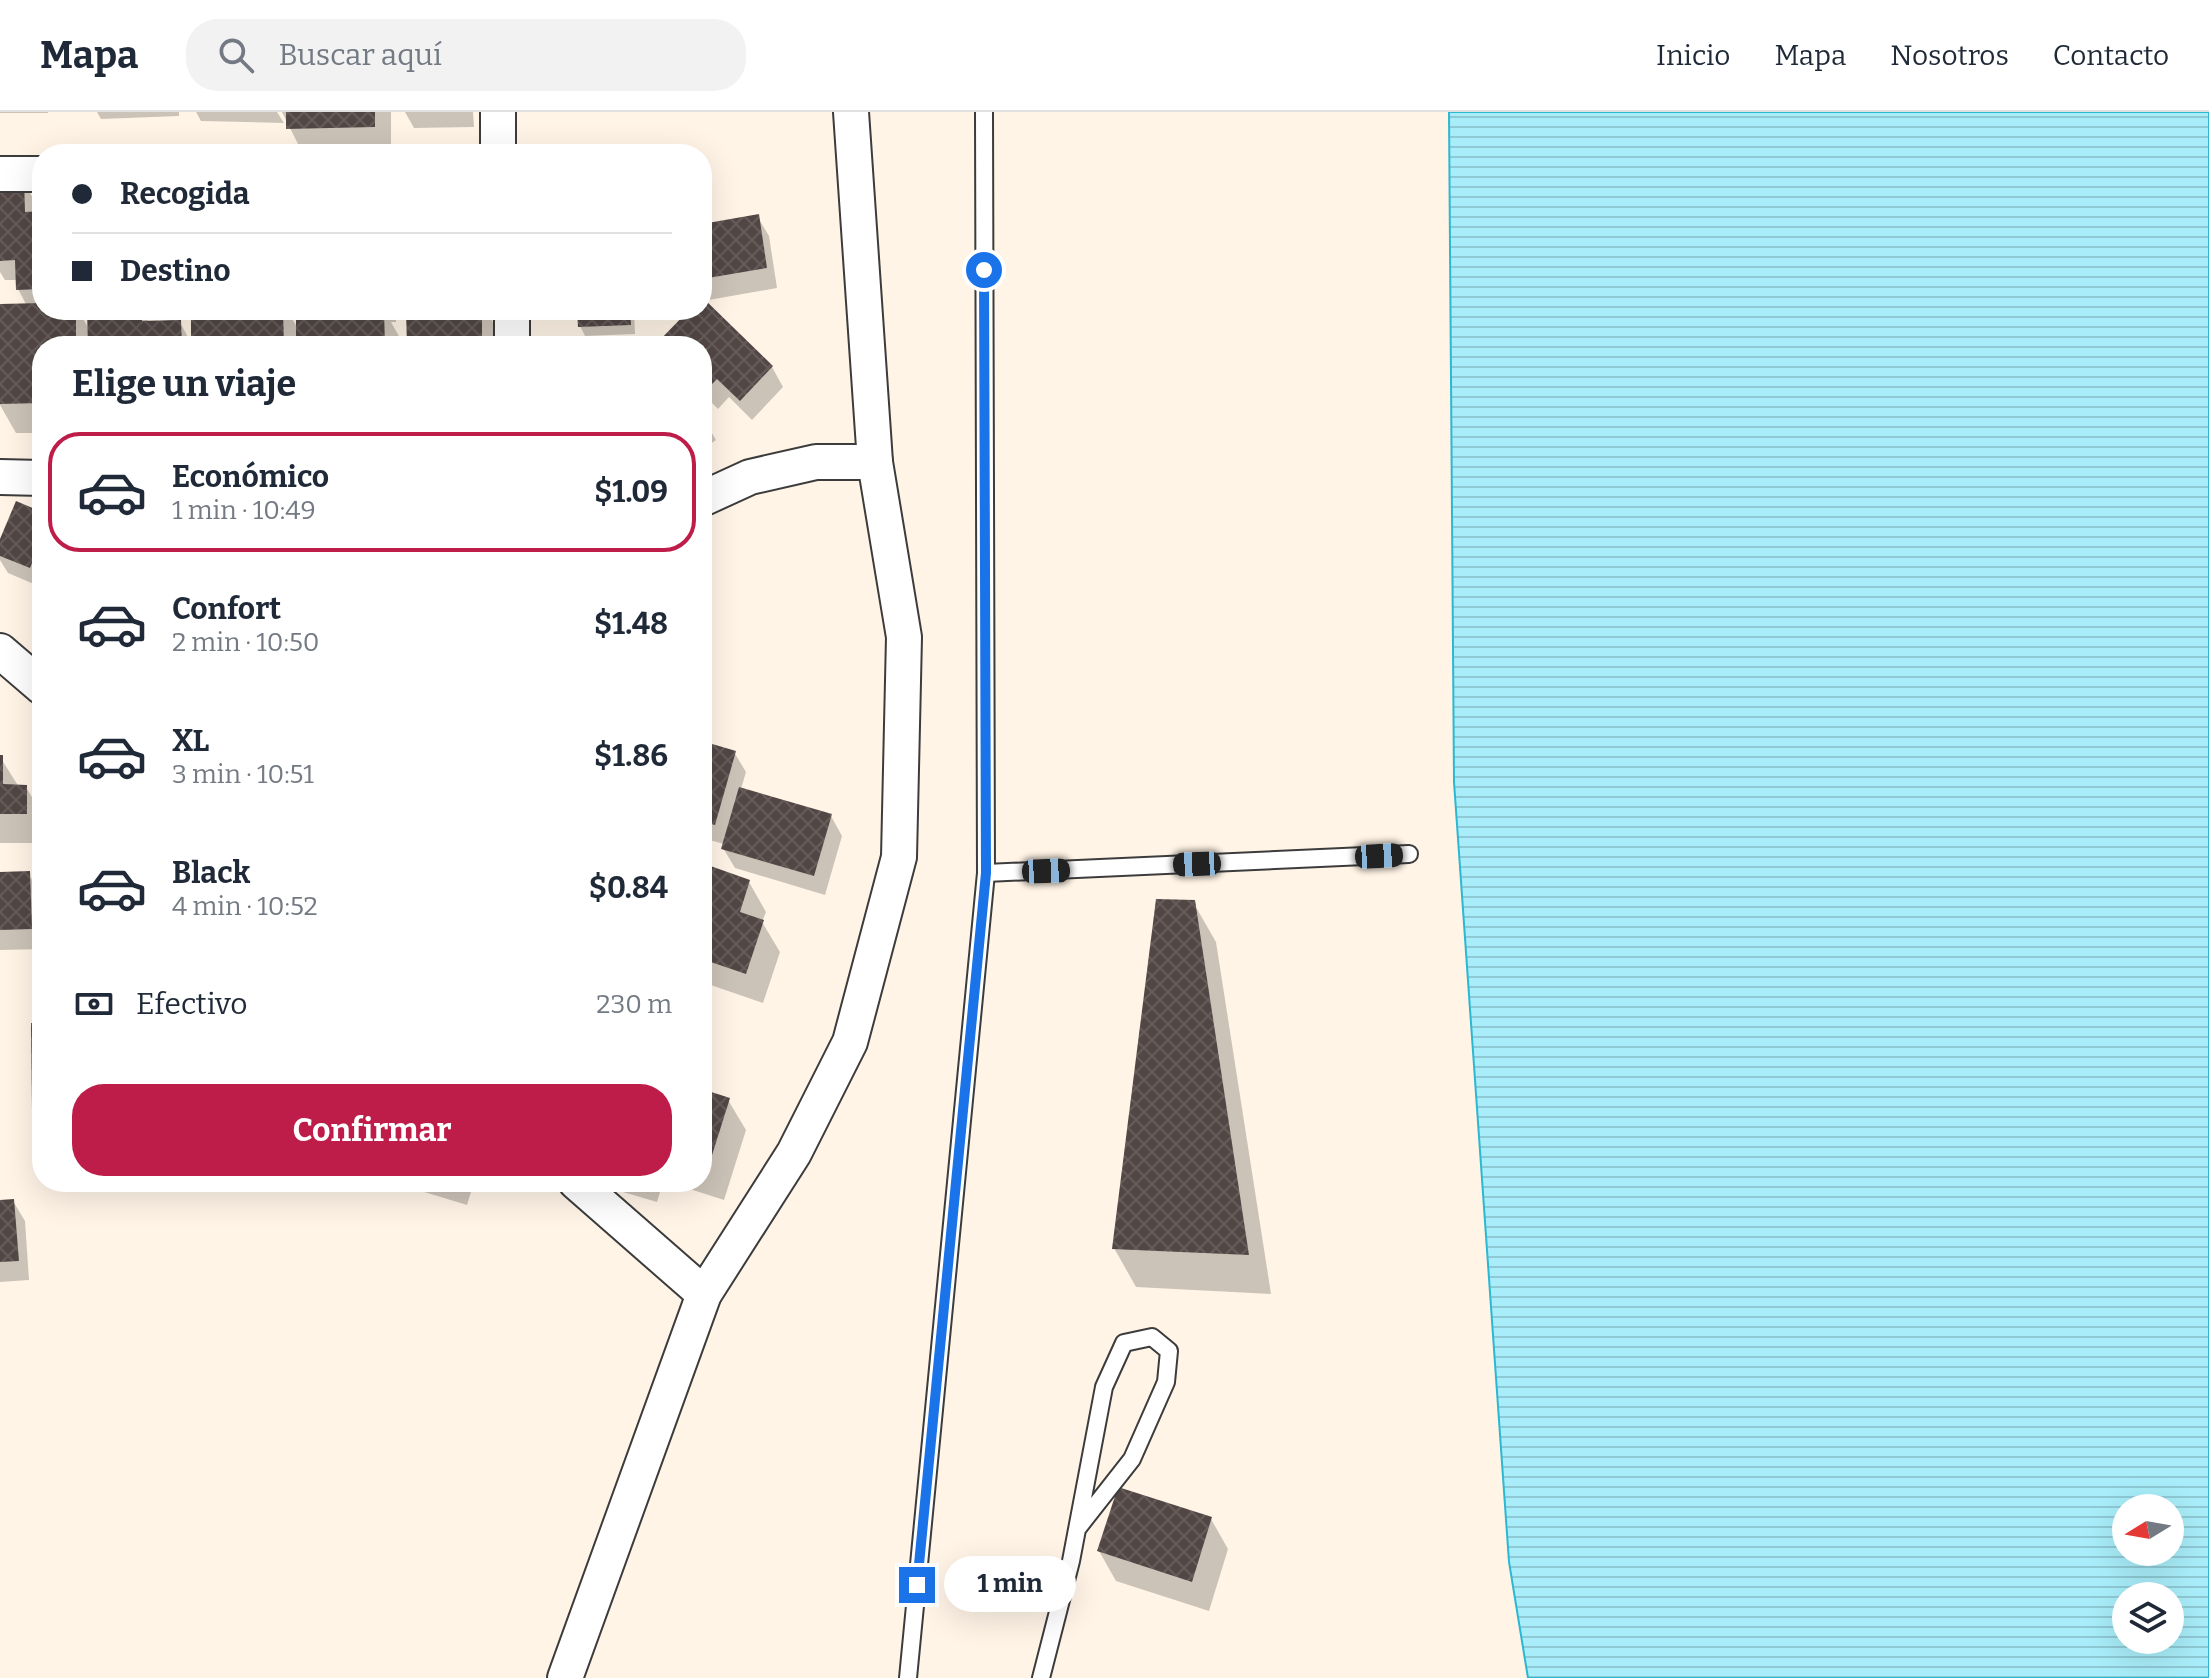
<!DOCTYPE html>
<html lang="es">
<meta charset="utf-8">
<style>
body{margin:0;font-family:Bitter,serif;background:#f2f2f3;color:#1f2937;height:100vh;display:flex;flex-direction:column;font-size:30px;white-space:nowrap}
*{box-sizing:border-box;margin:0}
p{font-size:26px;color:#747a83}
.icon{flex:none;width:44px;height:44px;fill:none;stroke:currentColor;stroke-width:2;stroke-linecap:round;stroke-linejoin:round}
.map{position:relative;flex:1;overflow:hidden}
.sheet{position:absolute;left:32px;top:224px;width:680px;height:856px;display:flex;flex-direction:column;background:#fff;border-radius:32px;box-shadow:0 8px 32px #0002}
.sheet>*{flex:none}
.guide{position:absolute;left:32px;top:32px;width:680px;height:176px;border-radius:32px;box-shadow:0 8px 32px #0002;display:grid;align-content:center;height:176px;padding:0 40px;background:#fff}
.needle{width:52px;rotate:259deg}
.controls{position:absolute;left:2112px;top:1382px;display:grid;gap:16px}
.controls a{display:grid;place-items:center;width:72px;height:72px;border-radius:50%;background:#fff;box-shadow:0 8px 32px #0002;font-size:40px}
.end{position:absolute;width:36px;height:36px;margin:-18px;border:10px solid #1a73e8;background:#fff;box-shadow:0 0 0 4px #fff}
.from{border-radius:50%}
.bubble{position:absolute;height:56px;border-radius:28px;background:#fff;box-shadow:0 8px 32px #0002;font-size:26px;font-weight:700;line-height:56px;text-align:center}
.car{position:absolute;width:24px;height:48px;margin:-24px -12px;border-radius:10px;box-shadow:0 0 6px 2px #0007;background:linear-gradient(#222 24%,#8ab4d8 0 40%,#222 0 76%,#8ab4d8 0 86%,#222 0)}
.guide b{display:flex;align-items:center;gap:28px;height:76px;font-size:30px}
.guide b+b{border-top:2px solid #e0e1e3}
.guide i{width:20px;height:20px;background:#1f2937}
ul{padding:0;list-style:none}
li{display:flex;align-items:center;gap:24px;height:120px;margin:0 16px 12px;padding:0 24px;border:4px solid transparent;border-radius:32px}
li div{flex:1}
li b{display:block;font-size:30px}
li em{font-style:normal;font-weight:700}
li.current{border-color:#be1d49}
li>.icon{width:72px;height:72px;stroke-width:1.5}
h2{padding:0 40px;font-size:36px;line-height:96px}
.pay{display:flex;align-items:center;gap:20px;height:88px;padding:0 40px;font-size:30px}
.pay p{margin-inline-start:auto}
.button{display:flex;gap:16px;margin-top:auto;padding:16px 40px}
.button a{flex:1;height:92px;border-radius:32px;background:#be1d49;color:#fff;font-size:32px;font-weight:700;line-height:92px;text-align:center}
header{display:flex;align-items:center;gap:48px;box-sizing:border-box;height:112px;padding:0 40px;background:#fff;border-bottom:2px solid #e0e1e3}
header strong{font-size:38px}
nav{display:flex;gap:44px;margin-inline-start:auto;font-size:28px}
.search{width:560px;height:72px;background:#f2f2f3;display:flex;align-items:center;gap:20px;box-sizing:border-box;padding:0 28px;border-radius:32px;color:#747a83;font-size:30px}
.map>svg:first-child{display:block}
.water{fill:url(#water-rules);stroke:#2cb7d3;stroke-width:2;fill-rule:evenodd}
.shadow{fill:#0003;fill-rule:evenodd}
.building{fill:url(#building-cross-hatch)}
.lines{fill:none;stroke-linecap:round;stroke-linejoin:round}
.lane-casing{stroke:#3c3c3c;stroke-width:20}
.street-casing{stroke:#3c3c3c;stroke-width:38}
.lane{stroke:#fff;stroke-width:16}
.street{stroke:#fff;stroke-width:34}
.route{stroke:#1a73e8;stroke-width:10}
</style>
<header>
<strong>Mapa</strong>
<div class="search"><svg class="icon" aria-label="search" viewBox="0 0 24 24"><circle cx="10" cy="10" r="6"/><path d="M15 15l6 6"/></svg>Buscar aquí</div>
<nav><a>Inicio</a><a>Mapa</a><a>Nosotros</a><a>Contacto</a></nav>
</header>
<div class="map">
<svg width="2209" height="1566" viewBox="0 0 2209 1566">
<defs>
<pattern id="water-rules" width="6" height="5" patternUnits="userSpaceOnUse" patternTransform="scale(2)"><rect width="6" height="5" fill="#a8edf9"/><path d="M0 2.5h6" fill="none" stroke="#8fcad4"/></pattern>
<pattern id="building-cross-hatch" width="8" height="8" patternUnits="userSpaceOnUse" patternTransform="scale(2)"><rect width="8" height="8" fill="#524745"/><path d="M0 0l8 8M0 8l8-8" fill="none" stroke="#665d5b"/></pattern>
</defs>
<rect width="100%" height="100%" fill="#fff4e6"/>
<!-- water -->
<path class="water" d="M1449,0H2209V1566H1528L1509,1450L1454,670ZM2126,1396H2170V1440H2126ZM2126,1484H2170V1528H2126Z"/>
<!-- shadow -->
<g class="shadow">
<rect x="0" y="0" width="48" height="1"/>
<polygon points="97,0 179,0 179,4 101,7"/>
<polygon points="196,0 277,0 284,11 201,9"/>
<polygon points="282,0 391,0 391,42 303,42"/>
<polygon points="405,0 473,0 474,15 414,16"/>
<path d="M23,68L34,88L35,101H42V198H78L90,219L89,198H142L149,211L168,210L160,198H287L298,217V198H396V210H391L400,226V234H42V321H16L0,293V194H27L18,177L17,168H5L0,160V69ZM193,206V234L178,207Z"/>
<polygon points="757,104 769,124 777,176 703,189 772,255 783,275 752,308 729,285 718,297 702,281 702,234 661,234 692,198 702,198 702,114"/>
<polygon points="408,198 498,198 498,200 488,201 498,219 498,234 409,234"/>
<polygon points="579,198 634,198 635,222 585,224 580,214"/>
<polygon points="702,304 716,328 702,338"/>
<polygon points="42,402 42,472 41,475 8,461 0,448 0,433"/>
<polygon points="702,631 734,640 746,660 741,677 831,704 842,724 825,783 735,756 723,736 724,732 702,726"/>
<polygon points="0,645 19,675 26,675 42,702 42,731 0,731"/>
<polygon points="702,754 749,770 766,800 762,810 780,840 763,891 702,870"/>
<polygon points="28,761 40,781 42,837 0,838 0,762"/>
<polygon points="1193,790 1216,830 1271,1182 1136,1175 1114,1136"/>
<polygon points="42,913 42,1011 34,998"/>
<polygon points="702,980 728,988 746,1018 724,1088 668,1070 702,1070"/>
<polygon points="416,1070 474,1070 467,1093 421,1079"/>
<polygon points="617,1070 663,1070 657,1090 623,1080"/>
<polygon points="13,1089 25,1109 29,1168 0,1170 0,1090"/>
<polygon points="1211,1407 1228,1437 1209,1499 1116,1469 1099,1439"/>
</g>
<!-- building -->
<g class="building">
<polygon points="286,0 375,0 375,15 286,17"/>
<polygon points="24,66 25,100 42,99 42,177 16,178 15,148 0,149 0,67"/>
<polygon points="759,102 767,156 702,167 702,112"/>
<polygon points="702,185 773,254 740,289 717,267 706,278 702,275 702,234 661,234 657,231 689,198 702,198"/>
<polygon points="42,191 42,198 76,198 76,234 42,234 42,291 0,292 0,192"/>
<polygon points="87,198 142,198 142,209 181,208 182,234 88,234"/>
<polygon points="191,198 283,198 284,234 191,234"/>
<polygon points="296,198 384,198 385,234 296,234"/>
<polygon points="406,198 482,198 482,234 407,234"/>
<polygon points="577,198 630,198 631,213 578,215"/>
<polygon points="16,389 42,400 42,426 30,456 0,444 0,427"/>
<polygon points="702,629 736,639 715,713 702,710"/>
<polygon points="0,643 3,643 3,672 27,673 27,702 0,702"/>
<polygon points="739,675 832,702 814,764 721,737"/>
<polygon points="702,751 750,768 740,800 764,808 746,862 702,847"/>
<polygon points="30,759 32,817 0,818 0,760"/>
<polygon points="1156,787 1195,788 1249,1143 1112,1137"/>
<polygon points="31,911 42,911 42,998 32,998"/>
<polygon points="702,977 730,986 707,1059 702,1057"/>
<polygon points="14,1087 19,1149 0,1150 0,1088"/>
<polygon points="1118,1375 1212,1405 1192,1470 1097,1439"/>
</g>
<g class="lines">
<defs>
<g id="lane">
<polyline points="986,761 1409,742"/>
<polyline points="908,1566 986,761 984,0"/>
<polyline points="1041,1566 1071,1449 1104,1275 1124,1231 1152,1225 1169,1239 1166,1270 1132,1347 1077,1417"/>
</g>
<g id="street">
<polyline points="851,0 875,350"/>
<polyline points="498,42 498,0"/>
<polyline points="0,62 42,62"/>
<polyline points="512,198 512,234"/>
<polyline points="0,365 42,366"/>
<polyline points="0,539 42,575"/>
<polyline points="576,1070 704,1182"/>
<polyline points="565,1566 704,1182 794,1041 850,930 899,745 904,525 875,350 816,350 750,365 702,387"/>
</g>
</defs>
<!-- lane casing -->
<use href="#lane" class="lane-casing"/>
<!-- street casing -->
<use href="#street" class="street-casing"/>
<!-- lane -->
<use href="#lane" class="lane"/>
<!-- street -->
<use href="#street" class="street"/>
</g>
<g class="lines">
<!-- route -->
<polyline class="route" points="917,1473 986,761 984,158"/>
</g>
</svg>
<div class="controls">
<a><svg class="needle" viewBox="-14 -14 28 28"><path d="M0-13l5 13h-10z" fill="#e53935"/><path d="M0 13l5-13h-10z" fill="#747a83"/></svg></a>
<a><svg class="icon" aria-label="layers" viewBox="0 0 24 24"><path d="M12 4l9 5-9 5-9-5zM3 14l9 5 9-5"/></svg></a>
</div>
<i class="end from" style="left:984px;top:158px"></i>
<i class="end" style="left:917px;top:1473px"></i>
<div class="bubble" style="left:944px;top:1444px;width:132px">1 min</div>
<i class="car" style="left:1379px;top:744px;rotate:87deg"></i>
<i class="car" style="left:1197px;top:752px;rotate:268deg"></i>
<i class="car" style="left:1046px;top:759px;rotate:88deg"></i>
<div class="guide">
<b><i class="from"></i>Recogida</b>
<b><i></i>Destino</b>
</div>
<section class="sheet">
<h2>Elige un viaje</h2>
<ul>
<li class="current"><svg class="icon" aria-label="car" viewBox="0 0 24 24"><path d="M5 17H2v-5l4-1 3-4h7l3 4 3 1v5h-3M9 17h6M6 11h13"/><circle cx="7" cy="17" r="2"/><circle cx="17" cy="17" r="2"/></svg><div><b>Económico</b><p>1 min · 10:49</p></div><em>$1.09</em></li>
<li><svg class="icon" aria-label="car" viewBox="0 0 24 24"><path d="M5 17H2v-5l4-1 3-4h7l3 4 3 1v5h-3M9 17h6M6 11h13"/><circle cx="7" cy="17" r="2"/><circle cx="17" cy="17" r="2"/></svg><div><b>Confort</b><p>2 min · 10:50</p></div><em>$1.48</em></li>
<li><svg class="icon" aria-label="car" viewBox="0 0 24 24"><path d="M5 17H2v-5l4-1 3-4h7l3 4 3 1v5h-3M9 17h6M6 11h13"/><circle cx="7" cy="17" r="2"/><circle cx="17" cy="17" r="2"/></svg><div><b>XL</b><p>3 min · 10:51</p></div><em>$1.86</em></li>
<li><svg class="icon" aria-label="car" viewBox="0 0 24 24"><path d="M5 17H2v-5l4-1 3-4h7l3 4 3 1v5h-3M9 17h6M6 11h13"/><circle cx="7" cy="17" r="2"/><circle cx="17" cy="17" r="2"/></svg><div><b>Black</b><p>4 min · 10:52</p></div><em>$0.84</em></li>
</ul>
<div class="pay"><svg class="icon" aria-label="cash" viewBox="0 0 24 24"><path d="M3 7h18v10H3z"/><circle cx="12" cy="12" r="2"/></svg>Efectivo<p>230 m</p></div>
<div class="button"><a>Confirmar</a></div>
</section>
</div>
